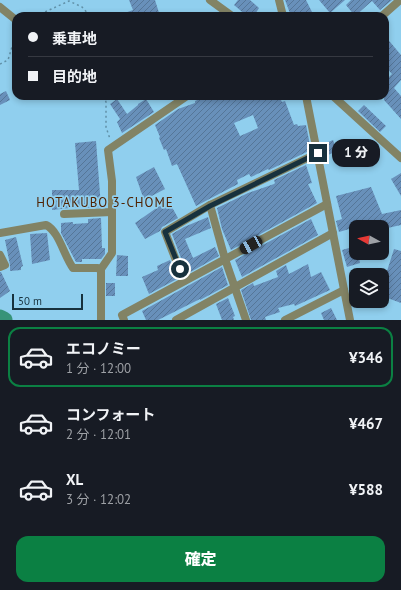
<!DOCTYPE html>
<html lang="ja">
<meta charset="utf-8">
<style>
body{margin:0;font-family:"PT Sans","Noto Sans JP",sans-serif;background:#20242c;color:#f1f3f6;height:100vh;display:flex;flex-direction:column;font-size:15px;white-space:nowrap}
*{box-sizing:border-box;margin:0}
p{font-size:13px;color:#9ea1a6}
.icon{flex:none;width:22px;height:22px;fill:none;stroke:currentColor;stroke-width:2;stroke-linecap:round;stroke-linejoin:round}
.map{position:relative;height:320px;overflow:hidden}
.details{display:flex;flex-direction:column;background:#171b24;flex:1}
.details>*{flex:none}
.top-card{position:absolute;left:12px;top:12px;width:377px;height:88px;border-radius:12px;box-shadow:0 2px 6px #0003;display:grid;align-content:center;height:88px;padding:0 16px;background:#171b24}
.needle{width:26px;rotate:278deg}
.tools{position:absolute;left:349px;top:220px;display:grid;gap:8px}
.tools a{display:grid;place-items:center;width:40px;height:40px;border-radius:8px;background:#171b24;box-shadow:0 2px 6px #0003;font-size:20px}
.scale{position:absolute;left:12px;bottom:10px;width:71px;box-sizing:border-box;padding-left:4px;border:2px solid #17313d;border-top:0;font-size:11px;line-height:14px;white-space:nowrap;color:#17313d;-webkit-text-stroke:3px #90cfee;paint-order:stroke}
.end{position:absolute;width:18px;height:18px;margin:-9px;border:5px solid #17313d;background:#fff;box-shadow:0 0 0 2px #fff}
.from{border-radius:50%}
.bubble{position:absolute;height:28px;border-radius:12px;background:#171b24;box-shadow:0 2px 6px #0003;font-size:13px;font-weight:800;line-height:28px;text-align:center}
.car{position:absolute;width:12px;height:24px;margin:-12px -6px;border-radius:5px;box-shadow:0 0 3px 1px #0007;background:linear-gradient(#222 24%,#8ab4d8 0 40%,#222 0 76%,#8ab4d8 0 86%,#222 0)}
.top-card b{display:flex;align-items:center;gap:14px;height:38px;font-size:15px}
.top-card b+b{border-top:1px solid #363941}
.top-card i{width:10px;height:10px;background:#f1f3f6}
ul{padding:7px 0 0;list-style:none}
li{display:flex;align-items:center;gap:12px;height:60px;margin:0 8px 6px;padding:0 8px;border:2px solid transparent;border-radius:12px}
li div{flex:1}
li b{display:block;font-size:15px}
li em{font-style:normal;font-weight:800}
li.active{border-color:#0b8043}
li>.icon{width:36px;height:36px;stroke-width:1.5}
.button{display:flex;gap:8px;margin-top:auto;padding:8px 16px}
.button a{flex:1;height:46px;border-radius:12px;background:#0b8043;color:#fff;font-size:16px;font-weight:800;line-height:46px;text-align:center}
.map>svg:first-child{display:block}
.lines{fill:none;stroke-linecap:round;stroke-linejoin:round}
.river{stroke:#379378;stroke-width:17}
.building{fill:url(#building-hatch);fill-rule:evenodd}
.path{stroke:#6090a7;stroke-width:1.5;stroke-dasharray:2 3;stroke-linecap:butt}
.street{stroke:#828365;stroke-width:8}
.route{stroke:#17313d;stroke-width:5}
.labels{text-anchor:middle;stroke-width:3.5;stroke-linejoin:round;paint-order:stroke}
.neighbourhood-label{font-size:13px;letter-spacing:1px;fill:#4f2202;stroke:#90cfee}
</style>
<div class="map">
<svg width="401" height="320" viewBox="0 0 401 320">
<defs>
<pattern id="building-hatch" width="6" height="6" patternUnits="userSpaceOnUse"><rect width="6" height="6" fill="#6890ba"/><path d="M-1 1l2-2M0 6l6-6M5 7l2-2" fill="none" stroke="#557698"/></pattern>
</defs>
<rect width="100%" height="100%" fill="#90cfee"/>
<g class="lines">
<!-- river -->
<polyline class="river" points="0,318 4,320"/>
</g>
<!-- building -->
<g class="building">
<polygon points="129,0 155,0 160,16 119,16 119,15 133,10"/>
<polygon points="238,0 250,0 259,8 254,16 247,16 234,5"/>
<polygon points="285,0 306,0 314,16 291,16"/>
<polygon points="319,0 345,0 330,13"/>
<polygon points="351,0 392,0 380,10 372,1 355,16 346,5"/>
<polygon points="385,36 401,55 401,80 394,88 401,96 401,119 384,100 385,81 392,74 385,66"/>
<polygon points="6,91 10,100 0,105 0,94"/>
<path d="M206,96H279L282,102L285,101L294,125L297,124L298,126L306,125L311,150L269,170L268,169L251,177L249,174L237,180L238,184L196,206L177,164L172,166L166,149L164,150L159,138L160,137L155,125L178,109L195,103V101ZM253,115L258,128L240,136L234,123Z"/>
<polygon points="117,99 127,114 138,105 138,104 146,99 154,112 122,133 117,122 120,119 110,104"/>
<polygon points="364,105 386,126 380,132 358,111"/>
<polygon points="333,140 337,151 326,156 321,145"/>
<polygon points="96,141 101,207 87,208 87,206 52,210 52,190 79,190 75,143"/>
<polygon points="360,150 365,160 355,165 350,155"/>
<polygon points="306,165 312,183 308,184 317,203 231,250 222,229 217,208 248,193 274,184 275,183 274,180"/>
<polygon points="154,167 165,189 144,200 136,177"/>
<polygon points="401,173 401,196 391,179"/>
<polygon points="371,187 382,214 401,210 401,225 383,229 381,220 364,227 356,227 339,232 336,221 342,219 336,196"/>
<polygon points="168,200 178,218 162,227 160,231 145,239 135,223"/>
<polygon points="208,217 211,228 185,239 193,258 215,247 219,256 187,274 172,234 184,227"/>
<polygon points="101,218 102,248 105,248 105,254 101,259 82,259 82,262 76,262 61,233 61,223 73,222 73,224 88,223 88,219"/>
<polygon points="311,219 318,235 242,277 235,260"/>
<polygon points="47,233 50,260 32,264 30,234"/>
<polygon points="16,237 23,266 21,267 21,270 10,271 10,265 5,240"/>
<polygon points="356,246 356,253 358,253 360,263 347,267 342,250"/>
<polygon points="394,249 401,251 401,303 382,296 382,287"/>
<polygon points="117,255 128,256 128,276 116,276"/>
<polygon points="170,260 177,279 149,294 142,277 158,270 157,266"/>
<polygon points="308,264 311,277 321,272 330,290 295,306 294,304 278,308 280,312 265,317 266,320 251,320 241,290 253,283 254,286 278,277 276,271 286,265 289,274"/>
<polygon points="222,267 228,285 200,300 200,299 158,320 146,320 142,311"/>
<polygon points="0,272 1,272 10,291 0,298"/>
<rect x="106" y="283" width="9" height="13"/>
<polygon points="228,298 235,316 233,317 234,320 222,320 216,304"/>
<polygon points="331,308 337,320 324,320 321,313"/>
</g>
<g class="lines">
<!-- path -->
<g class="path">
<polyline points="36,16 69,1 82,7 90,16"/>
<polyline points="0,64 8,60 16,34"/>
<polyline points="104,96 106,102 106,127 110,139"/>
</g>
<!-- street -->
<g class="street">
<polyline points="210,0 232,16"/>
<polyline points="279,0 283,16"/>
<polyline points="0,7 16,20"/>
<polyline points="382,16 400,0"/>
<polyline points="306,96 350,320"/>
<polyline points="333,96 401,158"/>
<polyline points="64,214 112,212"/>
<path d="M0,233L46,225C59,231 64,256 73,268H97L101,269"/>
<polyline points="0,255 5,265 0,267"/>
<polyline points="184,281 165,232 210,205"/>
<polyline points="101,320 101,269 112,253 112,181 108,150 187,96"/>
<polyline points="124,320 122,315 327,204"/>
<polyline points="176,320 333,233"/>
<polyline points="246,320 225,259 210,205 318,153"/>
<polyline points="285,320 344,290"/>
</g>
</g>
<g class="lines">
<!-- route -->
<polyline class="route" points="180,269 165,232 210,206 318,153"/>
</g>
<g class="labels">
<!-- neighbourhood labels -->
<g class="neighbourhood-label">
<text x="105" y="207">HOTAKUBO 3-CHOME</text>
</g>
</g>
</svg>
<div class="tools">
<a><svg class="needle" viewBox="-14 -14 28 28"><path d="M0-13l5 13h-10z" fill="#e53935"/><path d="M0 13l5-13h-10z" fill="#9ea1a6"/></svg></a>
<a><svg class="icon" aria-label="layers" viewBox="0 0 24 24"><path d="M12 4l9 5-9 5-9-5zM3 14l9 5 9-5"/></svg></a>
</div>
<div class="scale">50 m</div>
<i class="end from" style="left:180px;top:269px"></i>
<i class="end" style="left:318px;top:153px"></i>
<div class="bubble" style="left:332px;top:139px;width:48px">1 分</div>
<i class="car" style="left:251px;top:245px;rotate:241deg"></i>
<div class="top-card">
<b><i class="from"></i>乗車地</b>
<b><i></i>目的地</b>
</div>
</div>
<section class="details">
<ul>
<li class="active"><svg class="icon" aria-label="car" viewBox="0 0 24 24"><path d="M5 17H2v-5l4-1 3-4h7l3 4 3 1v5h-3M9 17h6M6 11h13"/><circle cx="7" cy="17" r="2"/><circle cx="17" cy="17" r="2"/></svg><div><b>エコノミー</b><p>1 分 · 12:00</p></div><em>¥346</em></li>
<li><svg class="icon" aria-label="car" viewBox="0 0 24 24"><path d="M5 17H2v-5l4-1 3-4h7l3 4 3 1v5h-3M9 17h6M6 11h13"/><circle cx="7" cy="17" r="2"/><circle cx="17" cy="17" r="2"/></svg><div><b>コンフォート</b><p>2 分 · 12:01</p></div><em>¥467</em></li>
<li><svg class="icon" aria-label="car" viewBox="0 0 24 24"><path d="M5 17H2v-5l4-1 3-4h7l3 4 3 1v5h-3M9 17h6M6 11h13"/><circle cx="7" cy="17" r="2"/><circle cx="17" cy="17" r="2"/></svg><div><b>XL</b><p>3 分 · 12:02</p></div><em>¥588</em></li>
</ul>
<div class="button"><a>確定</a></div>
</section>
